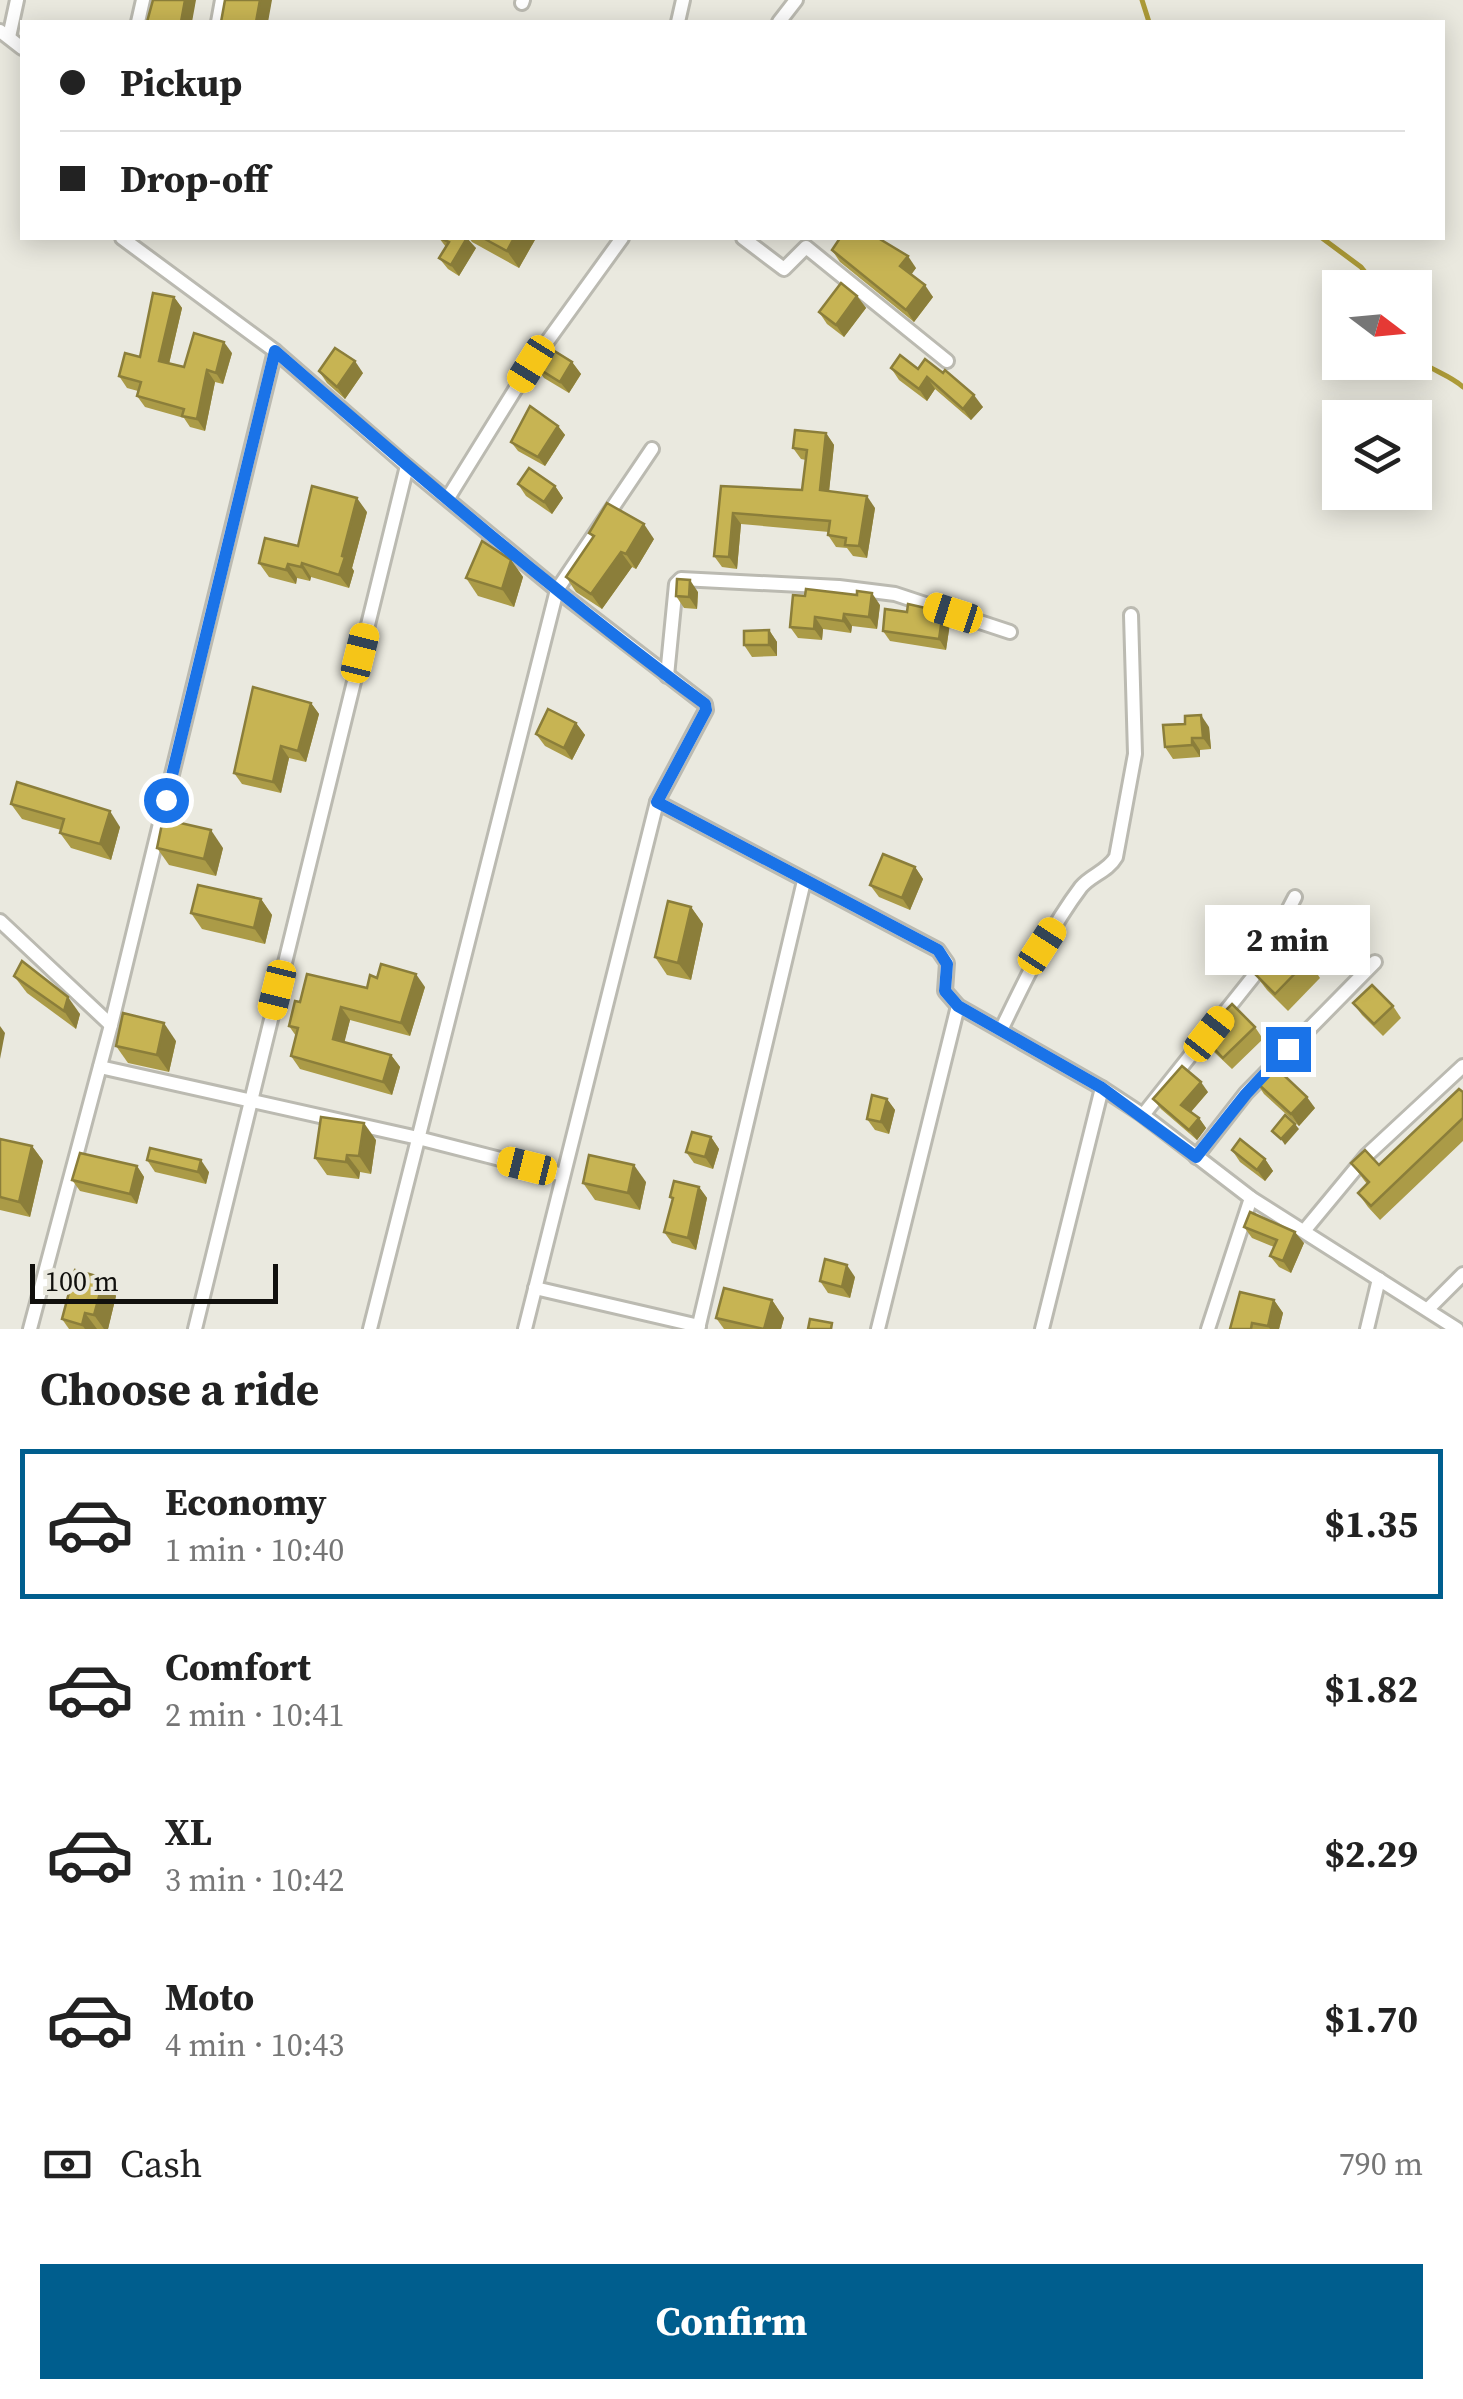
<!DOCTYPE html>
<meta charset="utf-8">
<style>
body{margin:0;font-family:"Source Serif 4",serif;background:#f6f6f6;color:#222;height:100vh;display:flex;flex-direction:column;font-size:38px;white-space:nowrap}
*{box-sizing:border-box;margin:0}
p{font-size:32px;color:#767676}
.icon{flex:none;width:55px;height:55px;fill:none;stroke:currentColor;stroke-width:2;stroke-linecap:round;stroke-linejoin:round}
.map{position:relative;height:1329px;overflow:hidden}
.drawer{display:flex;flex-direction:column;background:#fff;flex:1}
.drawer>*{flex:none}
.banner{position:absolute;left:20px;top:20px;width:1425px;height:220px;border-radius:0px;box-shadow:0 5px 25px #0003;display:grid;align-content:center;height:220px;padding:0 40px;background:#fff}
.needle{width:65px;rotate:106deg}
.controls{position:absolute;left:1322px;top:270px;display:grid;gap:20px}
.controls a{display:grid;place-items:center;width:110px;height:110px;border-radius:0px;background:#fff;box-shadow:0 5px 25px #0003;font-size:50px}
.scale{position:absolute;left:30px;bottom:25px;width:248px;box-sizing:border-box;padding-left:10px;border:5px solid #11100d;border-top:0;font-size:28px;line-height:35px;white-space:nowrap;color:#11100d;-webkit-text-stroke:8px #eae9df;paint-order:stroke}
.end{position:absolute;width:45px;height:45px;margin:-22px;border:12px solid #1a73e8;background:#fff;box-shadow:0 0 0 5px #fff}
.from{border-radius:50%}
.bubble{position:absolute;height:70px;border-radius:0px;background:#fff;box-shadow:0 5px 25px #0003;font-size:32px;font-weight:700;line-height:70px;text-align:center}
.car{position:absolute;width:30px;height:60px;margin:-30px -15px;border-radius:12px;box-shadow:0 0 8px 2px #0007;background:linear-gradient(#f5c518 24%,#345 0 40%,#f5c518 0 76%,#345 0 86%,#f5c518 0)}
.banner b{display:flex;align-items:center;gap:35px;height:95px;font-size:38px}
.banner b+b{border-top:2px solid #e0e0e0}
.banner i{width:25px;height:25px;background:#222}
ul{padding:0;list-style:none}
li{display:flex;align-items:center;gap:30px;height:150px;margin:0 20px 15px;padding:0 20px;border:5px solid transparent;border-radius:0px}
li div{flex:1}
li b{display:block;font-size:38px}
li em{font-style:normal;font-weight:700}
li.on{border-color:#005e8e}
li>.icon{width:90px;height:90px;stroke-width:1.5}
h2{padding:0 40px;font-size:45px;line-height:120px}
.pay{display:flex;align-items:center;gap:25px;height:110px;padding:0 40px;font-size:38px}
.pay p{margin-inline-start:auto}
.cta{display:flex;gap:20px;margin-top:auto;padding:20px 40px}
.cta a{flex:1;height:115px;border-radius:0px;background:#005e8e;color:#fff;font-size:40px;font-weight:700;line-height:115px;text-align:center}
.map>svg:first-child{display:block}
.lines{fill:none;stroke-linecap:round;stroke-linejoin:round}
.stream{stroke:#ad9b38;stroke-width:5}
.street-casing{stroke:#bbbab1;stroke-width:18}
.street{stroke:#fff;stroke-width:12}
.wall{fill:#ab9b47}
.shaded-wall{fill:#8b7e3a}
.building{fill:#c7b453;stroke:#8b7e3a;stroke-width:2.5}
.route{stroke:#1a73e8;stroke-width:12}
</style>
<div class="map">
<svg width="1463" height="1329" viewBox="0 0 1463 1329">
<rect width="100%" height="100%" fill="#eae9df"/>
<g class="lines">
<!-- stream -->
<g class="stream">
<polyline points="1142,0 1149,22"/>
<polyline points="1322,238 1361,267 1378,288"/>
<path d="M1415,356C1426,369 1449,374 1463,387"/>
</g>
<defs>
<g id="street">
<polyline points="522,3 523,0"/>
<polyline points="138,22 143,0"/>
<polyline points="218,22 222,0"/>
<polyline points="678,22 683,0"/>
<polyline points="779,22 796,0"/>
<polyline points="0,31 22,48"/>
<polyline points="9,37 17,0"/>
<polyline points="122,238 275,351 407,466 557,590 705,704 706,710 657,802 938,950 947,963 945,991 958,1006 1102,1088 1143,1115 1251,1198 1457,1329"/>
<polyline points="743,238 784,269 806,247 947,361"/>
<polyline points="448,498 531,364 622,238"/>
<polyline points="667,676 676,584 681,579 839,587 895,594 1010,632"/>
<polyline points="0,921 111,1025"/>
<path d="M1001,1030C1025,981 1048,931 1081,887C1091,875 1108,871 1116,857L1135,754L1131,615"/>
<polyline points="100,1067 418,1138 563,1175"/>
<polyline points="1143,1115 1253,977 1295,897"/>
<polyline points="1196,1157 1246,1093 1375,962"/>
<polyline points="1304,1231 1367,1155 1463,1066"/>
<polyline points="535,1288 699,1326"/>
<polyline points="1428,1309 1463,1274"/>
<polyline points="30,1329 111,1025 275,351"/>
<polyline points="195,1329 407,466"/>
<polyline points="370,1329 557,590 652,449"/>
<polyline points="525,1329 657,802"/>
<polyline points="698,1329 804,881"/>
<polyline points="878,1329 958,1006"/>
<polyline points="1042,1329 1102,1088"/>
<polyline points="1208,1329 1251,1198"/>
<polyline points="1367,1329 1379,1279"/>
</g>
</defs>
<!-- street casing -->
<use href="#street" class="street-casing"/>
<!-- street -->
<use href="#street" class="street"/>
</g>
<!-- wall -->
<g class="wall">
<polygon points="439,238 476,248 459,276 448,269 439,258 446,247"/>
<polygon points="469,238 536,238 519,268 472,242"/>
<polygon points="832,250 916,268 911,274 933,297 914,322 840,262"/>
<polygon points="857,296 866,308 844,337 827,324 819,312"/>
<polygon points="174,297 182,308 169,364 184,367 232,353 223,384 215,382 205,431 190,427 184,418 145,407 137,396 138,391 127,388 119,376 140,357"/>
<polygon points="572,362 581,374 569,393 544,378 536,367"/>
<polygon points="891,368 918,369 983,407 971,420 935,389 927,401 899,380"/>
<polygon points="319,371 363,373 345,399 327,383"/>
<polygon points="558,426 565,435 545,466 518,451 511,442"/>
<polygon points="826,433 834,445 829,491 875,508 867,558 853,556 847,548 836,547 828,535 829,532 741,524 737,569 722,567 714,556 721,486 802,490 806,460 801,459 793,448"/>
<polygon points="518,484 555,486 563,498 552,514 526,496"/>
<polygon points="367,512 352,568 354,571 349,588 311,577 310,581 297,578 296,584 269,577 259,563"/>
<polygon points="589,533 654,539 636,569 632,567 602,609 576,592 566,577 593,538"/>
<polygon points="511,560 523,577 514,607 478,596 466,578"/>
<polygon points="698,592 697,609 684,608 676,596"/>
<polygon points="793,595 880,605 877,629 852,626 851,633 823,629 822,640 798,638 790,627"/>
<polygon points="907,612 943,612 950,623 946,650 890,641 883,631"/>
<polygon points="769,630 777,642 777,656 752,657 744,645"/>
<polygon points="311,703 319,714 306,762 289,758 281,793 242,784 234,773"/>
<polygon points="576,723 585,735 572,760 545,746 536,734"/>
<polygon points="1209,727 1211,749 1200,750 1200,757 1173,759 1165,747"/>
<polygon points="11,804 120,827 111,860 71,848 60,833 61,830 22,819"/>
<polygon points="157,848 223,848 216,876 169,865"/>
<polygon points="915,867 923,879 910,910 879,897 870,885"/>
<polygon points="261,899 272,915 265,944 202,929 191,913"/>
<polygon points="691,907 703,924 691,980 667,975 655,957"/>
<polygon points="1308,960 1320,978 1288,1011 1267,990 1254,973"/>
<polygon points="14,976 80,1014 76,1029 27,993"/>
<polygon points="425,987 410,1036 350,1020 344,1042 391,1055 400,1067 392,1095 300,1069 291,1056 296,1036 289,1026 367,988"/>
<polygon points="1353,1003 1393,1006 1401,1018 1383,1036 1362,1015"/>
<polygon points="1217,1019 1255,1027 1263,1039 1232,1069 1213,1051 1205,1039 1220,1024"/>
<polygon points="176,1041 169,1072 128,1063 116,1046"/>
<polygon points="1256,1082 1315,1108 1299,1126 1264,1094"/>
<polygon points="1208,1092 1191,1112 1199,1118 1206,1128 1197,1140 1161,1109 1153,1099"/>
<polygon points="1463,1092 1463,1141 1380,1220 1368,1207 1358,1193 1367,1184 1351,1163 1379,1165"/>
<polygon points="887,1099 895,1110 889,1134 875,1130 867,1119"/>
<polygon points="711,1137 719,1149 713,1169 694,1163 686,1152"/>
<polygon points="0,1139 32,1146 43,1161 30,1217 0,1210"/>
<polygon points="376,1140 371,1174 360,1172 359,1179 327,1175 315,1158"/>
<polygon points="1232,1150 1265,1159 1273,1171 1265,1181 1240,1162"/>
<polygon points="147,1160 209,1172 206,1184 155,1172"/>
<polygon points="137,1166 144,1177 137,1204 80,1191 72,1180"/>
<polygon points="646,1182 640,1210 595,1200 583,1183"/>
<polygon points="699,1187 707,1198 696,1250 672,1243 664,1232 673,1200 670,1197"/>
<polygon points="1244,1227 1304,1243 1291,1273 1279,1267 1270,1256 1274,1247 1252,1238"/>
<polygon points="855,1277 850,1298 828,1293 820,1281"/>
<polygon points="104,1278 116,1296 108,1329 69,1329 62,1319"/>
<polygon points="772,1300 784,1318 781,1329 724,1329 716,1318"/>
<polygon points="1274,1300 1283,1313 1279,1329 1230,1329"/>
</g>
<!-- shaded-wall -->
<g class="shaded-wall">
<polygon points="185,0 196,0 192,22 181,22"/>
<polygon points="260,0 272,0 268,22 256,22"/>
<polygon points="467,238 476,248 459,276 451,265"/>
<polygon points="514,238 536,238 519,268 507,251"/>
<polygon points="908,256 916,268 909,278 900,266"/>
<polygon points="925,285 933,297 914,322 906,310"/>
<polygon points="857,296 866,308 844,337 836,325"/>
<polygon points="174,297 182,308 167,372 159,361"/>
<polygon points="224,342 232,353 223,384 216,373"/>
<polygon points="355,361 363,373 345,399 337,387"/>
<polygon points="572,362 581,374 569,393 560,382"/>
<polygon points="207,370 215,382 205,431 197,419"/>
<polygon points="927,377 935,389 927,401 919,389"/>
<polygon points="974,395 983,407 971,420 963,409"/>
<polygon points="558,426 565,435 545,466 538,457"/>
<polygon points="826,433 834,445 828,501 820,490"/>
<polygon points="555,486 563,498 552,514 544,502"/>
<polygon points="867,496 875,508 867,558 859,546"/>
<polygon points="357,498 367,512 352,568 354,571 349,588 339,575 342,556"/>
<polygon points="733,513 741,524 737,569 729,557"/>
<polygon points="644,524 654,539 636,569 626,554"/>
<polygon points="621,552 632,567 602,609 591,594"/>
<polygon points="511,560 523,577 514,607 502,589"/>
<polygon points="302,563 311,577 310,581 301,567"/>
<polygon points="288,564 297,578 296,584 286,570"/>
<polygon points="690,580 698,592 697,609 689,597"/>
<polygon points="872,593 880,605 877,629 869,617"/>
<polygon points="943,612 950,623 946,650 939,639"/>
<polygon points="844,614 852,626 851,633 843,621"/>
<polygon points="815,617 823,629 822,640 814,629"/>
<polygon points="769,630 777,642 777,656 769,645"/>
<polygon points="311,703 319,714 306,762 298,751"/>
<polygon points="1201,715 1209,727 1211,749 1203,738"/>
<polygon points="576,723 585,735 572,760 564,748"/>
<polygon points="1192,738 1200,750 1200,757 1192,745"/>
<polygon points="281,746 289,758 281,793 273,782"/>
<polygon points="110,811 120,827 111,860 100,844"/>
<polygon points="211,830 223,848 216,876 204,859"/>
<polygon points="915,867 923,879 910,910 902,898"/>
<polygon points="261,899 272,915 265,944 254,928"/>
<polygon points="691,907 703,924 691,980 678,963"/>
<polygon points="416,974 425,987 410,1036 401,1023"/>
<polygon points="68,997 80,1014 76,1029 64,1011"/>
<polygon points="341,1007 350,1020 342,1052 333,1039"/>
<polygon points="164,1023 176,1041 169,1072 157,1055"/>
<polygon points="0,1026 5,1033 0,1059"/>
<polygon points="391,1055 400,1067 392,1095 383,1082"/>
<polygon points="1201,1082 1208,1092 1188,1115 1181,1105"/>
<polygon points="1307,1097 1315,1108 1299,1126 1291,1114"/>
<polygon points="887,1099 895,1110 889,1134 881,1122"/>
<polygon points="1199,1118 1206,1128 1197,1140 1189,1130"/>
<polygon points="364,1123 376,1140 371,1174 359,1156"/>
<polygon points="1295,1124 1299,1129 1285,1145 1281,1139"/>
<polygon points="711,1137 719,1149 713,1169 705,1157"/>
<polygon points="32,1146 43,1161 30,1217 19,1202"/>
<polygon points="347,1155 360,1172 359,1179 346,1162"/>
<polygon points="1265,1159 1273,1171 1265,1181 1257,1170"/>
<polygon points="201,1160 209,1172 206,1184 198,1172"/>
<polygon points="634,1165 646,1182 640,1210 628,1193"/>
<polygon points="137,1166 144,1177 137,1204 130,1194"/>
<polygon points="699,1187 707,1198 696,1250 688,1238"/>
<polygon points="1295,1232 1304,1243 1291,1273 1283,1261"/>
<polygon points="847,1265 855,1277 850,1298 842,1287"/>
<polygon points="104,1278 116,1296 108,1329 104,1329 94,1315"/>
<polygon points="772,1300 784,1318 781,1329 764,1329"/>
<polygon points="1274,1300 1283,1313 1279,1329 1270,1329 1268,1326"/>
<polygon points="85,1313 97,1329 85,1329 82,1325"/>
</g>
<!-- building -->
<g class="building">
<polygon points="153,0 185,0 181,22 147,22"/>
<polygon points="225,0 260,0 256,22 221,22"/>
<polygon points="440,238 467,238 451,265 439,258 449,242"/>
<polygon points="483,238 514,238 507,251"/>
<polygon points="840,238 878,238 908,256 900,266 925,285 906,310 832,250"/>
<polygon points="841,283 857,296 836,325 819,312"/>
<polygon points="153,293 174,297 159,361 184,367 194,333 224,342 216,373 207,370 197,419 182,416 184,409 137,396 141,382 119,376 125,353 140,357"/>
<polygon points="548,347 572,362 560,382 536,367"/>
<polygon points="335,348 355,361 337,387 319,371"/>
<polygon points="900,355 918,369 925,359 943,373 945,370 974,395 963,409 927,377 919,389 891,368"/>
<polygon points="530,406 558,426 538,457 511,442"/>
<polygon points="795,430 826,433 820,490 867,496 859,546 845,545 846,538 828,535 830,521 733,513 729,557 714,556 721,486 802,490 807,450 793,448"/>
<polygon points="529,468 555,486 544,502 518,484"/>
<polygon points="312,486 357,498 342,556 345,557 339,575 302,563 301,567 288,564 286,570 259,563 265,538 298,546"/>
<polygon points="607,503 644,524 626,554 621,552 591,594 566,577 594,536 589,533"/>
<polygon points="482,541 511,560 502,589 466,578"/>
<polygon points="677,579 690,580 689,597 676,596"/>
<polygon points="806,589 857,595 857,591 872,593 869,617 844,614 843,621 815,617 814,629 790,627 793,595 805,596"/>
<polygon points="908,604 943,612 939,639 883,631 885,609 907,612"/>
<polygon points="769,630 769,645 744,645 744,631"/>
<polygon points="253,687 311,703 298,751 281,746 273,782 234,773"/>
<polygon points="548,709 576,723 564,748 536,734"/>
<polygon points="1201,715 1203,738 1192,738 1192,745 1165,747 1163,725 1185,724 1185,716"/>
<polygon points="17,782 110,811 100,844 60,833 64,819 11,804"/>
<polygon points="163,819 211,830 204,859 157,848"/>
<polygon points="883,854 915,867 902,898 870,885"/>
<polygon points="198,885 261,899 254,928 191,913"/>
<polygon points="668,901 691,907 678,963 655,957"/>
<polygon points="1287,940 1308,960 1275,994 1254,973"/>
<polygon points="22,961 68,997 64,1011 14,976"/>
<polygon points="381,964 416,974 401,1023 341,1007 333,1039 391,1055 383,1082 291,1056 298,1028 289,1026 295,1001 300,1002 307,974 367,988 370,975 377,978"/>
<polygon points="1372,985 1393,1006 1374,1024 1353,1003"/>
<polygon points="1232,1004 1255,1027 1223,1058 1205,1039 1221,1023 1217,1019"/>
<polygon points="123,1013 164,1023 157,1055 116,1046"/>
<polygon points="1272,1064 1307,1097 1291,1114 1256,1082"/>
<polygon points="1182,1066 1201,1082 1181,1105 1199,1118 1189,1130 1153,1099"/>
<polygon points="1459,1089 1463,1092 1463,1118 1371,1206 1358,1193 1369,1182 1351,1163 1365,1150 1379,1165"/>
<polygon points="872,1095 887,1099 881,1122 867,1119"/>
<polygon points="1285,1115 1295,1124 1281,1139 1272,1131"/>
<polygon points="321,1117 364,1123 359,1156 347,1155 346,1162 315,1158"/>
<polygon points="692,1132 711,1137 705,1157 686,1152"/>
<polygon points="0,1139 32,1146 19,1202 0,1197"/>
<polygon points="1240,1139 1265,1159 1257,1170 1232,1150"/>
<polygon points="150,1148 201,1160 198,1172 147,1160"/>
<polygon points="80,1153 137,1166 130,1194 72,1180"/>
<polygon points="589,1155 634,1165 628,1193 583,1183"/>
<polygon points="674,1181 699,1187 688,1238 664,1232 673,1198 670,1197"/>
<polygon points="1250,1212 1295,1232 1283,1261 1270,1256 1277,1240 1244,1227"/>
<polygon points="825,1259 847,1265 842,1287 820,1281"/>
<polygon points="75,1270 104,1278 94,1315 85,1313 82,1325 62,1319"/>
<polygon points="724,1288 772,1300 764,1329 716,1318"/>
<polygon points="1240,1292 1274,1300 1268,1326 1252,1323 1251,1329 1230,1329"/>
<polygon points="810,1319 832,1323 831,1329 808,1329"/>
</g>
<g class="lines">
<!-- route -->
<path class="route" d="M166,800L275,351C415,473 556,594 705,704L706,710L657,802L938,950L947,964L945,991L958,1006L1102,1088L1196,1157L1246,1094L1288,1049"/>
</g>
</svg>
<div class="controls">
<a><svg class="needle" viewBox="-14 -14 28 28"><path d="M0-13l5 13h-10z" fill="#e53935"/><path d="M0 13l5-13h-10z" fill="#767676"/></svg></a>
<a><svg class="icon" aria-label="layers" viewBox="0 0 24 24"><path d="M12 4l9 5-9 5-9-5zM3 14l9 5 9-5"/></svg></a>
</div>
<div class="scale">100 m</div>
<i class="end from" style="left:166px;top:800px"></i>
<i class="end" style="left:1288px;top:1049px"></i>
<div class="bubble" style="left:1205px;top:905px;width:165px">2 min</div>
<i class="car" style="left:531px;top:364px;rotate:212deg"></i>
<i class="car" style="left:953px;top:613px;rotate:288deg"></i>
<i class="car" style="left:360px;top:653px;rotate:14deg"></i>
<i class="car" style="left:1042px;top:946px;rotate:33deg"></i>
<i class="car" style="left:277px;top:990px;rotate:194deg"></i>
<i class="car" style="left:1209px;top:1034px;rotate:38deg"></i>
<i class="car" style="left:527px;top:1166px;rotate:284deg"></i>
<div class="banner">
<b><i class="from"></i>Pickup</b>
<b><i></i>Drop-off</b>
</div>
</div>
<section class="drawer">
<h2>Choose a ride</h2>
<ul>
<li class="on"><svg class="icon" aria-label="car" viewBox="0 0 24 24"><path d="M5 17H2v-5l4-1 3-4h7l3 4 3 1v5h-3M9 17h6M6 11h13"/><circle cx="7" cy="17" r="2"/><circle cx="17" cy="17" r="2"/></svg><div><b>Economy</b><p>1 min · 10:40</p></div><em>$1.35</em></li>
<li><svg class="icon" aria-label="car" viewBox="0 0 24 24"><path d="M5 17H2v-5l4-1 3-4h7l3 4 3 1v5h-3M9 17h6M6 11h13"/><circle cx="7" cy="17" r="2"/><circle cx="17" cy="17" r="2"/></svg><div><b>Comfort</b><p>2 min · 10:41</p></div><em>$1.82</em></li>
<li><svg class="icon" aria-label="car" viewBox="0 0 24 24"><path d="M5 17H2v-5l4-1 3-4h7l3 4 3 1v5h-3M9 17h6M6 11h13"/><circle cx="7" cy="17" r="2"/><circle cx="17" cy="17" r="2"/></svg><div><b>XL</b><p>3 min · 10:42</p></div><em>$2.29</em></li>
<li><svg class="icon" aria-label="car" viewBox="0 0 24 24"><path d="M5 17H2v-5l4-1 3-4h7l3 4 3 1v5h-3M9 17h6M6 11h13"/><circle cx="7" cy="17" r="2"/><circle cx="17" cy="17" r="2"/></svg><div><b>Moto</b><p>4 min · 10:43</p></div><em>$1.70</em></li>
</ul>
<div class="pay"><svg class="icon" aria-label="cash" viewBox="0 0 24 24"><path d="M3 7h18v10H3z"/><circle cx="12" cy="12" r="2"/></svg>Cash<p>790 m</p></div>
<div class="cta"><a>Confirm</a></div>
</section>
